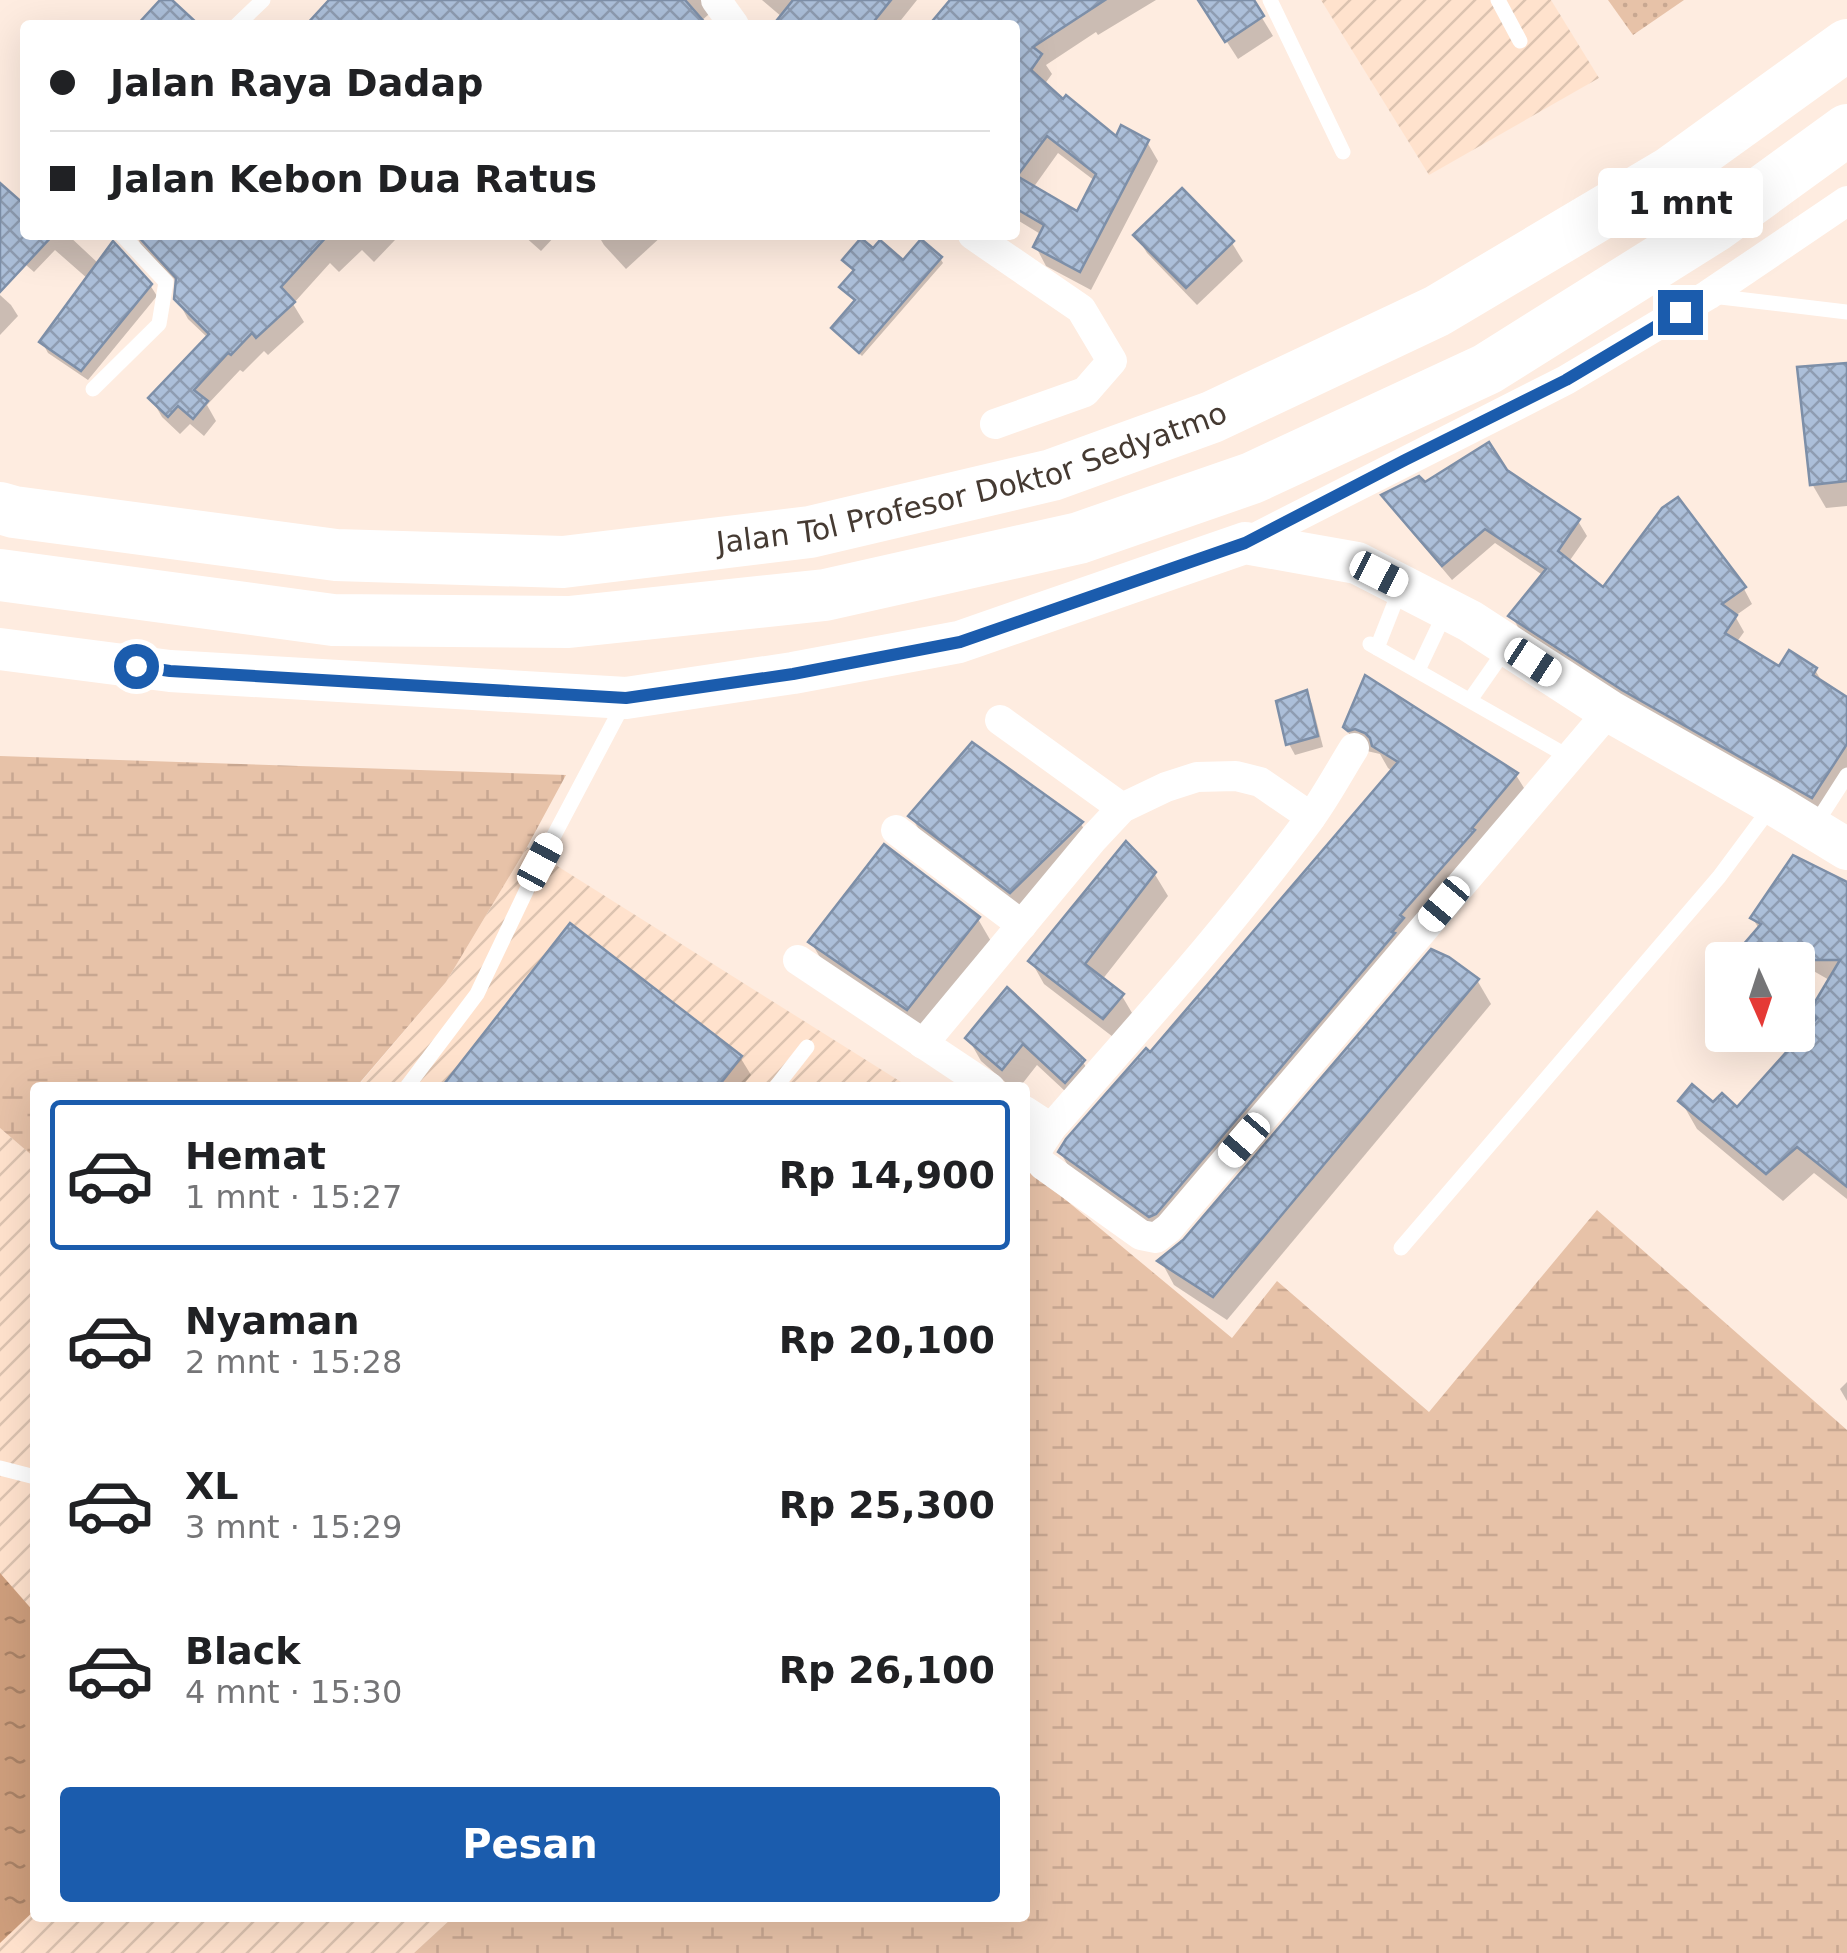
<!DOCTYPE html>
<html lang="id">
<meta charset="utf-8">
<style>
body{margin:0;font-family:"DejaVu Sans",sans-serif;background:#f2f2f2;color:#202124;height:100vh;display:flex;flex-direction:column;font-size:38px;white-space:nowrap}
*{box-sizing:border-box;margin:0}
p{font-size:32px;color:#757577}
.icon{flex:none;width:55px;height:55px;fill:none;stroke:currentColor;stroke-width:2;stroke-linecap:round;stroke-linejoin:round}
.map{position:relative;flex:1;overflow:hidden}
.side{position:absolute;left:30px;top:1082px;width:1000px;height:840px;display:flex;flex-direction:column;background:#fff;border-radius:10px;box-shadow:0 10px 40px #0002}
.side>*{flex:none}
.hud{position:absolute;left:20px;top:20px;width:1000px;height:220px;border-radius:10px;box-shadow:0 10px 40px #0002;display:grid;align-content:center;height:220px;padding:0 30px;background:#fff}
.needle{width:65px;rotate:177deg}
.controls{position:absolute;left:1705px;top:942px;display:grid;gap:20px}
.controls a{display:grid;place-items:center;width:110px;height:110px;border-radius:10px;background:#fff;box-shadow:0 10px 40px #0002;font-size:50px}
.end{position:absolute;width:45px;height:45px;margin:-22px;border:12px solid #1b5cad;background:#fff;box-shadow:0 0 0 5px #fff}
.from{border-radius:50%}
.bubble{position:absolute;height:70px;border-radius:10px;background:#fff;box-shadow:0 10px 40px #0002;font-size:32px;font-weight:700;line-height:70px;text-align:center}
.car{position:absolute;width:30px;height:60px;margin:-30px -15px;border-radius:12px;box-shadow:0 0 8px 2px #0007;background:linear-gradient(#fff 24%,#345 0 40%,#fff 0 76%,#345 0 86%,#fff 0)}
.hud b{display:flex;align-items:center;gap:35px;height:95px;font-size:38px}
.hud b+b{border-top:2px solid #e0e0e0}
.hud i{width:25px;height:25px;background:#202124}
ul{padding:18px 0 0;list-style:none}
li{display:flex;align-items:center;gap:30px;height:150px;margin:0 20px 15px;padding:0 10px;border:5px solid transparent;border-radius:10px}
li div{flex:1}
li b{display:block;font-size:38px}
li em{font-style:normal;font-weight:700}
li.selected{border-color:#1b5cad}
li>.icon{width:90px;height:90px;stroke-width:1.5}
.button{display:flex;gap:20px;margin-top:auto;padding:20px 30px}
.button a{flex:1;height:115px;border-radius:10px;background:#1b5cad;color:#fff;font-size:40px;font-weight:700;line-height:115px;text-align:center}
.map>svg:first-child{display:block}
.industrial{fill:url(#industrial-furrows)}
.grass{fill:url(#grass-dots)}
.wetland{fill:url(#wetland-marsh)}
.water{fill:url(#water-ripples)}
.shadow{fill:#0003;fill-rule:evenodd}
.building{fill:url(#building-cross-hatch);stroke:#7d8fa8;stroke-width:2.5;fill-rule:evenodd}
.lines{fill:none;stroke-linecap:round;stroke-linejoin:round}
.lane{stroke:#fff;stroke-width:15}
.street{stroke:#fff;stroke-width:30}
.secondary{stroke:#fff;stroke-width:42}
.highway{stroke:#fff;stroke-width:52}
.route{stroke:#1b5cad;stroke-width:12}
.labels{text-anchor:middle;stroke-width:9;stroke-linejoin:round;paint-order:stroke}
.street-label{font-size:30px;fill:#453a32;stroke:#feece0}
</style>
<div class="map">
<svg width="1847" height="1953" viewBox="0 0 1847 1953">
<defs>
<pattern id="industrial-furrows" width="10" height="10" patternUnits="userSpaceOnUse" patternTransform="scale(2.5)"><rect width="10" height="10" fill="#ffe2cd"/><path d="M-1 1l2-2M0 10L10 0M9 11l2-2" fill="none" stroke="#dcc3b0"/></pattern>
<pattern id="grass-dots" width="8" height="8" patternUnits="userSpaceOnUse" patternTransform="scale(2.5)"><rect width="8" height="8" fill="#e7c2a8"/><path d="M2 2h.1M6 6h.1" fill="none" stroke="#c8a791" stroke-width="1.8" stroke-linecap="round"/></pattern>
<pattern id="wetland-marsh" width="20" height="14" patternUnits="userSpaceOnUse" patternTransform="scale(2.5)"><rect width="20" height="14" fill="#e7c2a8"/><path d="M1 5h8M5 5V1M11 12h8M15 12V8" fill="none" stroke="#c8a791"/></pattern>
<pattern id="water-ripples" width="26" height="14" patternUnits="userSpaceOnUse" patternTransform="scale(2.5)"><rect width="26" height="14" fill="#ce9e7c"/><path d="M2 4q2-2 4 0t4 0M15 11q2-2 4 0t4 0" fill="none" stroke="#a98266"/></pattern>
<pattern id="building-cross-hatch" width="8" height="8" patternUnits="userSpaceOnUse" patternTransform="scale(2.5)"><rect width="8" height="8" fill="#acbfd9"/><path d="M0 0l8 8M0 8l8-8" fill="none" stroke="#8e9cb1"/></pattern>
</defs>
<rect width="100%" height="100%" fill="#feece0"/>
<!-- industrial -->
<g class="industrial">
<polygon points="1321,0 1551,0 1599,78 1429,175"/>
<polygon points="527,847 909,1087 356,1088 446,982"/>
<polygon points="0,1128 35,1158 35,1918 452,1918 414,1953 0,1953"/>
</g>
<!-- grass -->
<polygon class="grass" points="1608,0 1684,0 1633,35"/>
<!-- wetland -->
<g class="wetland">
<polygon points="0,756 566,775 527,847 446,982 356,1087 35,1088 35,1158 0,1128"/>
<polygon points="1025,1166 1232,1338 1277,1281 1429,1412 1597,1210 1847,1430 1847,1953 414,1953 452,1918 1025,1918"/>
</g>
<!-- water -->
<polygon class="water" points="0,1573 35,1613 35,1910 0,1943"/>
<!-- shadow -->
<g class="shadow">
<polygon points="334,0 727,0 715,4 708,15 700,22 702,25 310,25"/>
<polygon points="762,0 917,0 897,25 778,25 782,17"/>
<path d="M954,0H1156L1098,35L1096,32L1046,65L1052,74L1044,85L1116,140L1147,142L1158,161L1091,290L1046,266L1036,247L1042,235L1019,221L1015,228V25H938ZM1058,153L1095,181L1078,214L1033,188Z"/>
<polygon points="1200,0 1251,0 1273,36 1238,59"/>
<polygon points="0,186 25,208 25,235 68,235 99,264 150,285 157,296 88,380 48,353 42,342 88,279 55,250 34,272 0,242"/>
<polygon points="1182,191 1232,243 1243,261 1197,305 1147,253 1136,235"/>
<polygon points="136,235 393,235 395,240 374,262 362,250 339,272 330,263 293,304 304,322 268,355 264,351 243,372 240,370 207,405 216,421 204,436 190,424 180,434 162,417 151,398 208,338 188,319 177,299 179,284 141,245"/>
<polygon points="523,235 556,235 541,251"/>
<polygon points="598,235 663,235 626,269 604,245"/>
<polygon points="873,252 903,263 940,258 943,263 862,356 834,329 857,301 855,272 845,261"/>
<polygon points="0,295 11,305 18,316 0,335"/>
<polygon points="1847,366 1847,506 1826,508 1812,484"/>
<polygon points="1505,472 1578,521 1587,536 1568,563 1604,590 1744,589 1752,604 1735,616 1744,632 1736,643 1780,669 1815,670 1824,685 1847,700 1847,771 1821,812 1633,704 1520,631 1512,616 1544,576 1495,543 1452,580 1393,510 1385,496 1424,486"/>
<polygon points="1366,679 1516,775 1529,796 1165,1238 1073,1174 1060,1152 1151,1056 1393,772 1388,768 1380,754 1358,749 1345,727"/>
<polygon points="1306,693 1312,704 1323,747 1295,755 1289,744"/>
<polygon points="973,745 1081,824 1095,848 1025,916 925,840 911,816"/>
<polygon points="1154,873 1168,896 1102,980 1122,996 1135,1018 1117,1040 1044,984 1031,961"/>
<polygon points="1847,885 1847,1199 1814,1173 1783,1201 1697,1129 1681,1101 1737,1110 1817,1021 1812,1012 1831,981 1810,969 1798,984 1798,960 1737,960 1761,932 1753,919"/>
<polygon points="978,919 992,943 921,1033 825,966 811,942"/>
<polygon points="1722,973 1722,1022 1705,993"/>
<polygon points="1477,980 1491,1004 1227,1320 1174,1285 1161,1261"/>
<polygon points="1007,991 1083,1062 1097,1085 1080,1105 1037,1065 1019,1088 1012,1088 981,1061 968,1038"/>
<polygon points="740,1057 751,1075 741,1088 444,1088"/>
<polygon points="1847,1382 1847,1401 1840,1389"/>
</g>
<!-- building -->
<g class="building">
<polygon points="160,0 172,0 199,25 137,25"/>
<polygon points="329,0 685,0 707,25 306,25"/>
<polygon points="793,0 891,0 871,25 773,25"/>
<path d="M950,0H1105L1033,47L1042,54L1031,70L1063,99L1066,95L1116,136L1121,125L1149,140L1080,272L1033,247L1044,225L1015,208V25H929ZM1047,136L1096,174L1077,211L1017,176Z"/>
<polygon points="1198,0 1254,0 1264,16 1225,42"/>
<polygon points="0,183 25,205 25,235 53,235 0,292"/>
<polygon points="1182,188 1234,241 1186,288 1133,235"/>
<polygon points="137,235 328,235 281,287 295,302 256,338 252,333 231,355 228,353 194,390 208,401 193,419 178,406 168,417 148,398 209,334 174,299 176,278"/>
<polygon points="861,238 873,248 880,240 903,260 921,239 942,257 859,353 831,328 855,300 839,287 854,270 842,260"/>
<polygon points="113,241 152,284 81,371 39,342"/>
<polygon points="1847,363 1847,481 1810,485 1797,367"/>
<polygon points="1489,442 1507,470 1580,519 1558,551 1603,587 1662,508 1678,497 1746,587 1722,604 1737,615 1725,633 1779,666 1789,650 1817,668 1813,675 1847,697 1847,744 1812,798 1622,690 1508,616 1546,569 1485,529 1442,566 1381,495 1419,476 1425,482"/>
<polygon points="1365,675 1518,773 1472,828 1475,830 1400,915 1404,918 1392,932 1395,933 1156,1214 1149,1217 1058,1152 1066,1139 1146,1048 1150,1052 1398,762 1372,746 1370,738 1365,733 1355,729 1348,731 1343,727"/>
<polygon points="1307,690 1318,736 1286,745 1276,701"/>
<polygon points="972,742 1083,822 1010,893 908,816"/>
<polygon points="1126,841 1156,872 1085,964 1124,994 1103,1019 1028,961"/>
<polygon points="884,844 980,917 907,1010 808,942"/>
<polygon points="1793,855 1847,882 1847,1187 1797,1147 1766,1174 1678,1101 1692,1084 1713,1102 1722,1093 1737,1107 1817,1018 1809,1012 1840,960 1730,960 1761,924 1750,918"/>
<polygon points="570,923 742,1056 717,1088 441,1088"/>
<polygon points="1431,949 1449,957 1479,979 1213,1297 1157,1261 1183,1240"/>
<polygon points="1007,987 1085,1060 1065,1083 1023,1044 1002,1070 965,1038"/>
</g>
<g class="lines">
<!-- lane -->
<g class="lane">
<polyline points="1270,0 1343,152"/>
<polyline points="1498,0 1520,41"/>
<polyline points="237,25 263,0"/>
<polyline points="1712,296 1847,312"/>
<polyline points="93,389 159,324 166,282 122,235"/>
<polyline points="1370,644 1569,757"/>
<polyline points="1377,648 1401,587"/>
<polyline points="1418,670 1446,611"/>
<polyline points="1470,700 1505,650"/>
<polyline points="1815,825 1847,775"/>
<polyline points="406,1088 477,994 540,862 625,701"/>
<polyline points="775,1088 807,1047"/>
<polyline points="1401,1248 1719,877 1771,807"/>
<polyline points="0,1468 35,1477"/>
</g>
<!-- street -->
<g class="street">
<polyline points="716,0 734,25"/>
<polyline points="973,235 1081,309 1112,361 1085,392 995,424"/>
<polyline points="1245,543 1566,380 1708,295 1847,201"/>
<polyline points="1000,720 1122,808"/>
<path d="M1354,748C1339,772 1326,797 1309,820C1229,928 1139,1027 1051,1128L1038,1148L1037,1158L1043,1165L1141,1235L1156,1238L1169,1228L1609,711"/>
<polyline points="896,830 1022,925"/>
<polyline points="798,960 990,1088"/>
<polyline points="923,1044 1093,839 1122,808 1166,787 1197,777 1236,776 1260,782 1311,817"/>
<polyline points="1025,1111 1051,1128"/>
</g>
<!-- secondary -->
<polyline class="secondary" points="0,649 170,671 626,698 793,673 959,642 1245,543 1357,563 1402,586 1470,621 1609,711 1773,804 1847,849"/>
<!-- highway -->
<g class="highway">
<path id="s1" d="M0,508L14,512L336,555L563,562L810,532L1052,475L1212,417L1437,311L1671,172L1847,45"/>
<polyline points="0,575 333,620 569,622 825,595 1079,538 1252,478 1487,369 1715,226 1847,130"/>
</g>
</g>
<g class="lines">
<!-- route -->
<polyline class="route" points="136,666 170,671 626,698 793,674 960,642 1245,543 1405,460 1566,380 1680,312"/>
</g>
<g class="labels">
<!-- street labels -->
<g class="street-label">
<text dy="10" stroke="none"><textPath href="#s1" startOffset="985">Jalan Tol Profesor Doktor Sedyatmo</textPath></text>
</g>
</g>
</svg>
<div class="controls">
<a><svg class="needle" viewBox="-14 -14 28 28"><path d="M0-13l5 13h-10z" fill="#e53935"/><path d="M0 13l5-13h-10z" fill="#757577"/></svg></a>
</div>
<i class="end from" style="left:136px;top:666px"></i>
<i class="end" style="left:1680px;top:312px"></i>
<div class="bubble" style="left:1598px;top:168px;width:165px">1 mnt</div>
<i class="car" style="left:1379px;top:574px;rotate:117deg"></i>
<i class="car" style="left:1533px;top:662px;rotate:123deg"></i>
<i class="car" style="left:540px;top:862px;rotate:28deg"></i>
<i class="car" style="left:1444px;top:904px;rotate:220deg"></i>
<i class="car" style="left:1244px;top:1140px;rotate:221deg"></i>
<div class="hud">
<b><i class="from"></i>Jalan Raya Dadap</b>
<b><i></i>Jalan Kebon Dua Ratus</b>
</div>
<section class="side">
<ul>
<li class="selected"><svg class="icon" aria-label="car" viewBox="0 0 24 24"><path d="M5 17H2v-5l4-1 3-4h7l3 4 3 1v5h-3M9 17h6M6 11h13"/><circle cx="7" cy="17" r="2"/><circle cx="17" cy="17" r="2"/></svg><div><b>Hemat</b><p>1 mnt · 15:27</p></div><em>Rp 14,900</em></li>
<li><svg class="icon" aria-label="car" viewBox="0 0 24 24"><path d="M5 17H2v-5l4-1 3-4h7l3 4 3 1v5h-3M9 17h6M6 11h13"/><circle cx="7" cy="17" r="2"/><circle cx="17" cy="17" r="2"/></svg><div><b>Nyaman</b><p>2 mnt · 15:28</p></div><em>Rp 20,100</em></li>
<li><svg class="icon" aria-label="car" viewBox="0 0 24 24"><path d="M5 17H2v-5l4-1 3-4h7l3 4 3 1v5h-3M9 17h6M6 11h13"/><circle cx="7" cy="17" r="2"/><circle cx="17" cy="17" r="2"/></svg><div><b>XL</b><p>3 mnt · 15:29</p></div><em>Rp 25,300</em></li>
<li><svg class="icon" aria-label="car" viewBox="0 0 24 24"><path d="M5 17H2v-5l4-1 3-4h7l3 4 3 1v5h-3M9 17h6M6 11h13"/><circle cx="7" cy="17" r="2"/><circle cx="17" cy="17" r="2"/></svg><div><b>Black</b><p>4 mnt · 15:30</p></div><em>Rp 26,100</em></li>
</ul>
<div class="button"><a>Pesan</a></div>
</section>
</div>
